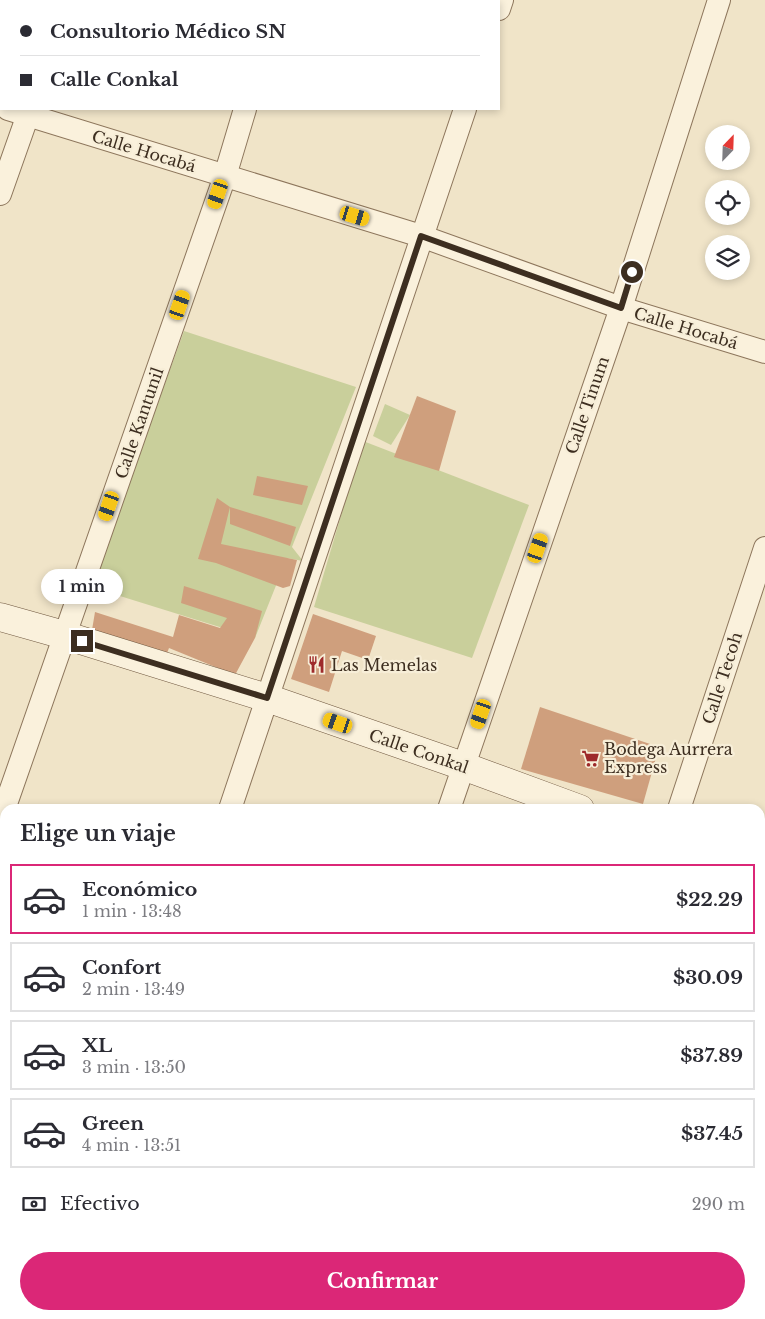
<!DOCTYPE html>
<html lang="es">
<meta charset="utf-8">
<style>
body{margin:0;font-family:"Libre Baskerville",serif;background:#f7f7f7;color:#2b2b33;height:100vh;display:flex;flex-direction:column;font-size:19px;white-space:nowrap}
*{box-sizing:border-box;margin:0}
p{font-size:16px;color:#7c7c81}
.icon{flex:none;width:28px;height:28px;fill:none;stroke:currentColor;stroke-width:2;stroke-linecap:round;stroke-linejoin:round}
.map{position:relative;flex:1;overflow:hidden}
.sheet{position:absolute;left:0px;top:804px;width:765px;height:516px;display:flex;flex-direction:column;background:#fff;border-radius:15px 15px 0 0;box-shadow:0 2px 8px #0003}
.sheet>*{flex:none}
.guide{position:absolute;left:0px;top:0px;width:500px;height:110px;box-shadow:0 2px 8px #0003;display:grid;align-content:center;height:110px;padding:0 20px;background:#fff}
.needle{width:32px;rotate:23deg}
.controls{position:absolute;left:705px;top:125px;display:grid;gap:10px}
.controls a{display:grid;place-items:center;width:45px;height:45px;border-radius:50%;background:#fff;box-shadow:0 2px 8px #0003;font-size:25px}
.end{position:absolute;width:22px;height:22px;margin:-11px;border:6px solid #3d2e20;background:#fff;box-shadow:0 0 0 2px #fff}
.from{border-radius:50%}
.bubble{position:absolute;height:35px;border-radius:18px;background:#fff;box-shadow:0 2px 8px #0003;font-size:16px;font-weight:700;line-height:35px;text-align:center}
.car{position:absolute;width:15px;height:30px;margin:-15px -8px;border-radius:6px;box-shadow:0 0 4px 1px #0007;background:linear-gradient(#f5c518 24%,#345 0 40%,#f5c518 0 76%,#345 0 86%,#f5c518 0)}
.guide b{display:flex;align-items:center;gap:18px;height:48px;font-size:19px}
.guide b+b{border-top:1px solid #e1e1e2}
.guide i{width:12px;height:12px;background:#2b2b33}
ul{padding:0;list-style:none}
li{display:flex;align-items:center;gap:15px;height:70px;margin:0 10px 8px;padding:0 10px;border:2px solid #e1e1e2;border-radius:0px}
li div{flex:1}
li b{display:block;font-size:19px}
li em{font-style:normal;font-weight:700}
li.on{border-color:#db2777}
li>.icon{width:45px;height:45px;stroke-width:1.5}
h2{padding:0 20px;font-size:22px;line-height:60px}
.pay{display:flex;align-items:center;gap:12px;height:55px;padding:0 20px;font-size:19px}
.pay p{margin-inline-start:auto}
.primary-button{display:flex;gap:10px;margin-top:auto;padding:10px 20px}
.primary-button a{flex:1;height:58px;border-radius:30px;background:#db2777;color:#fff;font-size:20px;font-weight:700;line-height:58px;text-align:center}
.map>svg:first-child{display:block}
.green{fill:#c9cf9b}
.building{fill:#cf9f7d}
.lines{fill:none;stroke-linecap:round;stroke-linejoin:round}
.street-casing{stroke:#8d765c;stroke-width:24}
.secondary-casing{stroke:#6f573f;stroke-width:29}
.street{stroke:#faf1dc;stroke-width:22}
.secondary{stroke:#faf1dc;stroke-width:28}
.route{stroke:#3d2e20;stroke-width:6}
.labels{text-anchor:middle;stroke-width:4.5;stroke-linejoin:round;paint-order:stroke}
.street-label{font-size:16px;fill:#3d2e20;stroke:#f7eed8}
.poi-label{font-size:16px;fill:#3d2e20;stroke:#f7eed8;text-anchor:start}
</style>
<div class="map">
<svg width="765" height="1319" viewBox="0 0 765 1319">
<rect width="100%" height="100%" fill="#f0e4c8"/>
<!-- green -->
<g class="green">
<polygon points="184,331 356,387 292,547 303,561 287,558 255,638 91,587"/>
<polygon points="385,404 410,415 391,445 373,436"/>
<polygon points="363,441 529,505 472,658 314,607"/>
</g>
<!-- building -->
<g class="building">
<polygon points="417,396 456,411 439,471 394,457"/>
<polygon points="257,476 308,486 302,505 253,495"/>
<polygon points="217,498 230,507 221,544 297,560 290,586 283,588 216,563 198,559"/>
<polygon points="230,507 296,527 290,546 230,524"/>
<polygon points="184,586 262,611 255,638 235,675 169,648 166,656 92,630 95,612 173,637 179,615 220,628 227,618 181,603"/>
<polygon points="313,614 376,636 368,660 342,651 329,692 291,679"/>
<polygon points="540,707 659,747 643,804 521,769"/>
<polygon points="0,1182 5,1183 5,1247 0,1245"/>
</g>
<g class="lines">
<defs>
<g id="street">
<polyline points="63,1 64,0"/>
<polyline points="278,1 278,0"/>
<polyline points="499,9 502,0"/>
<polyline points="8,109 421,236 621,308 765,352"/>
<polyline points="0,194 30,109"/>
<polyline points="230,809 465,109"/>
<polyline points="449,809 621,308 719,0"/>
<polyline points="679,809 765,548"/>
<polyline points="0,821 225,176 245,109"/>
<polyline points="0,1124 5,1126"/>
<polyline points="760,1185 765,1170"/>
<polyline points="524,1315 535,1319"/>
<polyline points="277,1319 278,1315"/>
<polyline points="496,1319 498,1315"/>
<polyline points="716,1319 717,1315"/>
</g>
<g id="secondary">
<polyline points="0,617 64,635 267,698 463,766 580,809"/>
<polyline points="760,872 765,873"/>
</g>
</defs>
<!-- street casing -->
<use href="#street" class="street-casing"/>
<!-- secondary casing -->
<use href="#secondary" class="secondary-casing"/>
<!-- street -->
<use href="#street" class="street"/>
<!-- secondary -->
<use href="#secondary" class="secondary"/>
</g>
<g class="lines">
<!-- route -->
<polyline class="route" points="82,641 267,698 421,236 621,308 632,272"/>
</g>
<!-- icons -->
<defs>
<symbol id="restaurant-bare" viewBox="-9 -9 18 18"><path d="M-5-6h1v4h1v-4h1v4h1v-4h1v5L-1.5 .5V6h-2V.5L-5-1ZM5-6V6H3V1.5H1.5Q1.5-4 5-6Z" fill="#9e2a2b" stroke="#f7eed8" stroke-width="2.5" paint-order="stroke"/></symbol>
<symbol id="supermarket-bare" viewBox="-9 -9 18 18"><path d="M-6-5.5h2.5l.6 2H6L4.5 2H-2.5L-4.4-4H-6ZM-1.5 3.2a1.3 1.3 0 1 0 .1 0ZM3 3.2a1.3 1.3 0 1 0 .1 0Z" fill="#9e2a2b" stroke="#f7eed8" stroke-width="2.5" paint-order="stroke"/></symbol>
</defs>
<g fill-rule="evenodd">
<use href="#restaurant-bare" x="304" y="652" width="25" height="25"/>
<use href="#supermarket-bare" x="578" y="746" width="25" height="25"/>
</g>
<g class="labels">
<!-- street labels -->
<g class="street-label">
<text transform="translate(144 151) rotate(17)" y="6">Calle Hocabá</text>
<text transform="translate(686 328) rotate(17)" y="6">Calle Hocabá</text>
<text transform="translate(587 405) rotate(-71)" y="6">Calle Tinum</text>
<text transform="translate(139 423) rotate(-71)" y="6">Calle Kantunil</text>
<text transform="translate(722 678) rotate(-72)" y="6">Calle Tecoh</text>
<text transform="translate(419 751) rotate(19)" y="6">Calle Conkal</text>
</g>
<!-- poi labels -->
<g class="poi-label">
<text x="331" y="671">Las Memelas</text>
<text x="604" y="755">Bodega Aurrera<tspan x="604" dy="18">Express</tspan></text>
</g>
</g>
</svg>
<div class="controls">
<a><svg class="needle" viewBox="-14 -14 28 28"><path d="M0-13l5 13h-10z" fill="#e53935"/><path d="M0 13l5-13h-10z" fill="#7c7c81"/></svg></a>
<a><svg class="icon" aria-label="locate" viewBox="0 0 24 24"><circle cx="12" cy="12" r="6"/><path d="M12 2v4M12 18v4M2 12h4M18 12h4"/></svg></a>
<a><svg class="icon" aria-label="layers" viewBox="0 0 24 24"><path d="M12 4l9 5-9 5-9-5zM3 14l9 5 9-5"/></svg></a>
</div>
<i class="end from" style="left:632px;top:272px"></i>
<i class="end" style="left:82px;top:641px"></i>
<div class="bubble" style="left:41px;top:569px;width:82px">1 min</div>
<i class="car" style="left:218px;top:194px;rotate:199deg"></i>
<i class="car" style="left:355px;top:216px;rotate:107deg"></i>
<i class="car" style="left:180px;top:305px;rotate:19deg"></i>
<i class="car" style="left:109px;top:506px;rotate:199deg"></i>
<i class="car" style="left:538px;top:548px;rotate:19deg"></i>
<i class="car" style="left:481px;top:714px;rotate:199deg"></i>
<i class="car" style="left:338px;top:723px;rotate:289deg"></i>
<div class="guide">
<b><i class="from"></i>Consultorio Médico SN</b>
<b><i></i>Calle Conkal</b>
</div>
<section class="sheet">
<h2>Elige un viaje</h2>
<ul>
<li class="on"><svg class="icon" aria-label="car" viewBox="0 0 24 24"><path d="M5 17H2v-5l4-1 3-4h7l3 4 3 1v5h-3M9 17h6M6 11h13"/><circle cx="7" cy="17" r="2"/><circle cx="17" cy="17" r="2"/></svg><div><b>Económico</b><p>1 min · 13:48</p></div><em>$22.29</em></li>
<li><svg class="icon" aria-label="car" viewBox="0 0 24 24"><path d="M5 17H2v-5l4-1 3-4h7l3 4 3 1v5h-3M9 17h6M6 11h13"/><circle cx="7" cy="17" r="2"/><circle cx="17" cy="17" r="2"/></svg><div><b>Confort</b><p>2 min · 13:49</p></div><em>$30.09</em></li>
<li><svg class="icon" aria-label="car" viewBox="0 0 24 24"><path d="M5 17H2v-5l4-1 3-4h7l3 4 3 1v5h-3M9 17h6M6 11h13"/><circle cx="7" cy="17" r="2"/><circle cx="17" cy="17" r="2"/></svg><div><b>XL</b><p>3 min · 13:50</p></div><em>$37.89</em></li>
<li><svg class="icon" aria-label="car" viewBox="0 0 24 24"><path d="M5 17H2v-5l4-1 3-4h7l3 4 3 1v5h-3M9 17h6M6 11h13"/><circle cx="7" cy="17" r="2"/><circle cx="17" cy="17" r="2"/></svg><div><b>Green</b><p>4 min · 13:51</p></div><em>$37.45</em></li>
</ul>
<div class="pay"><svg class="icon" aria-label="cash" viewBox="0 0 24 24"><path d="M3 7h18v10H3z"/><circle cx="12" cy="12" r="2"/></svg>Efectivo<p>290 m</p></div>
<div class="primary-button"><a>Confirmar</a></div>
</section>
</div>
